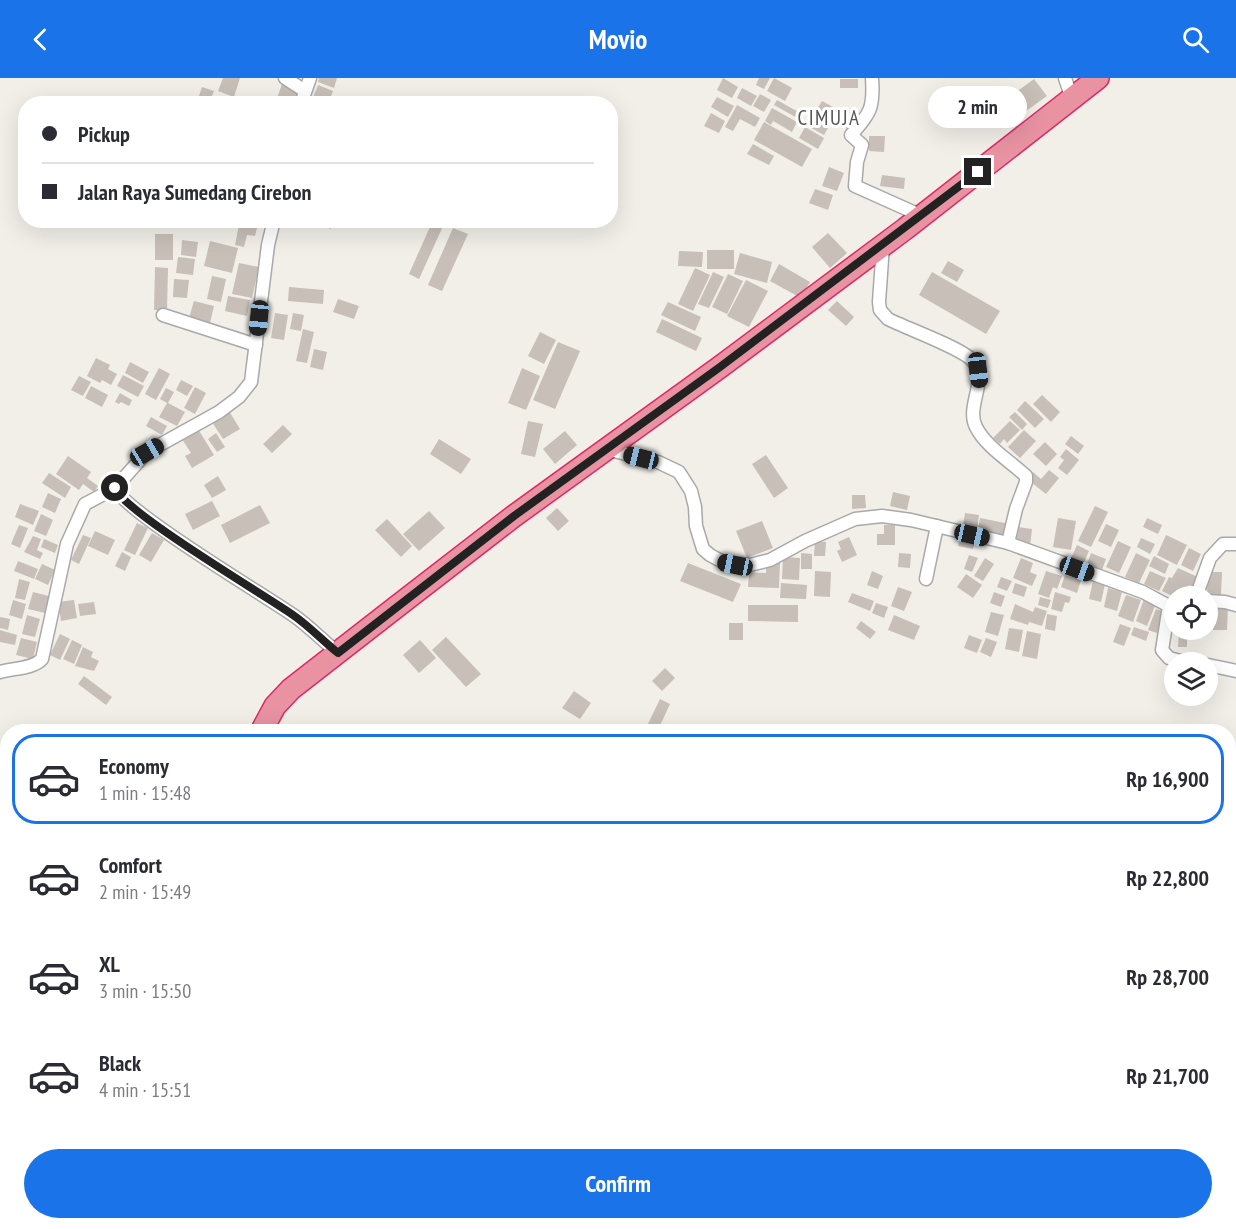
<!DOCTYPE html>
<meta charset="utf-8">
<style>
body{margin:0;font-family:"PT Sans Narrow",sans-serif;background:#f2f2f3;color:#2b2b33;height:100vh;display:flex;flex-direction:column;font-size:22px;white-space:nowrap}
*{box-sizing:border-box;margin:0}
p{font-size:20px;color:#7c7c81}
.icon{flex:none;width:33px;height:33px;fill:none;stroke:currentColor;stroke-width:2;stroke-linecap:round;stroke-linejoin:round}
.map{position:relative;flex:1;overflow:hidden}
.panel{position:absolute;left:0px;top:646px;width:1236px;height:506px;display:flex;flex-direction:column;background:#fff;border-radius:24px 24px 0 0;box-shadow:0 6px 24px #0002}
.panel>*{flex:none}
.top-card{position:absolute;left:18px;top:18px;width:600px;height:132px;border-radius:24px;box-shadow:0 6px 24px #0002;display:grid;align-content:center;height:132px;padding:0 24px;background:#fff}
.controls{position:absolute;left:1164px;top:508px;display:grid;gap:12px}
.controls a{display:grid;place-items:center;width:54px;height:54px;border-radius:50%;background:#fff;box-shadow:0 6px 24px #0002;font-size:30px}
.end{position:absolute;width:27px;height:27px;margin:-14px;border:8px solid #222;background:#fff;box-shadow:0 0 0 3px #fff}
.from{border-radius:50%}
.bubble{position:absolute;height:42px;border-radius:21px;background:#fff;box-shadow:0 6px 24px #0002;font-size:20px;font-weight:700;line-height:42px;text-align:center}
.car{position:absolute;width:18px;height:36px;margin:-18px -9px;border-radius:8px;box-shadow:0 0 4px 2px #0007;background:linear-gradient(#222 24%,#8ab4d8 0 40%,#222 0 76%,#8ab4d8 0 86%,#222 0)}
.top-card b{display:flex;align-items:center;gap:21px;height:57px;font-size:22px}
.top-card b+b{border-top:2px solid #e1e1e2}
.top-card i{width:15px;height:15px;background:#2b2b33}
ul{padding:10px 0 0;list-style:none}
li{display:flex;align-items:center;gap:18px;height:90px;margin:0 12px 9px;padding:0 12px;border:3px solid transparent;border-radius:24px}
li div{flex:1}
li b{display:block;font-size:22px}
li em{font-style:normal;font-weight:700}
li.current{border-color:#1a73e8}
li>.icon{width:54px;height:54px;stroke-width:1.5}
.cta{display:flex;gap:12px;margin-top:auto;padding:12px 24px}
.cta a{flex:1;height:69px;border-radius:36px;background:#1a73e8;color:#fff;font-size:24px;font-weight:700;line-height:69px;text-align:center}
header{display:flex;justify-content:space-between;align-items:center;height:78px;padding:0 24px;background:#1a73e8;color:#fff;font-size:27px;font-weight:700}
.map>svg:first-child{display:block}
.building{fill:#c7bfb8}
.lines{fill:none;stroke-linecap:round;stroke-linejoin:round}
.street-casing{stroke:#a9a9a9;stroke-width:15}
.highway-casing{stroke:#dc2a67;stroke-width:24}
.street{stroke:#fff;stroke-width:12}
.highway{stroke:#e892a2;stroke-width:21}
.route{stroke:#222;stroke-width:8}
.labels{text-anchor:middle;stroke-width:6;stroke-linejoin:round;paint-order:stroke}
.quarter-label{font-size:21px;letter-spacing:1.5px;fill:#555;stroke:#fff}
</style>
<header><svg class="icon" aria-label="back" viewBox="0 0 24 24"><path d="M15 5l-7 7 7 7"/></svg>Movio<svg class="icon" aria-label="search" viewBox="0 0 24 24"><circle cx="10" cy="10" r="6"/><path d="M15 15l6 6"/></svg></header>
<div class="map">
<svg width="1236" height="1151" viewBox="0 0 1236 1151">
<rect width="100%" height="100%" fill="#f2efe9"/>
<!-- building -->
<g class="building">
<polygon points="223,0 240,0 234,19 218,13"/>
<polygon points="319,0 337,0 334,10 318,4"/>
<polygon points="723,0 738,9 732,20 717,12"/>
<polygon points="759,0 770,0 764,11 756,7"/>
<polygon points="774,0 792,10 785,23 767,13"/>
<rect x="840" y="1" width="18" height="9"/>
<polygon points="1034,1 1047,18 1015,41 1003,24"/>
<polygon points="282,6 301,13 297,26 275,26"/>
<polygon points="318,7 333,13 328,26 311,24"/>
<polygon points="202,9 214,13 209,25 198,21"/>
<polygon points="742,10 757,18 751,28 737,20"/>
<polygon points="760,16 771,22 764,34 753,28"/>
<polygon points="717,19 734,28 728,39 711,29"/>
<polygon points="777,22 802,36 799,41 774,27"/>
<polygon points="822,23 833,29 826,43 814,36"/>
<polygon points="737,27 760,40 755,49 740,41 733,53 725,49"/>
<polygon points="772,30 797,44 792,54 773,43 771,47 765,43"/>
<polygon points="848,33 857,38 849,52 840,47"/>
<polygon points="711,35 725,43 719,55 704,48"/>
<polygon points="810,40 828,50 824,57 806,47"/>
<polygon points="764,44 812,71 802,89 754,62"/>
<polygon points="805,49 824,60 818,71 799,60"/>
<polygon points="869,58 885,58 884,74 869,73"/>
<polygon points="753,66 774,78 769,87 747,76"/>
<polygon points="829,89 844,95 837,113 822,108"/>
<polygon points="882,97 905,100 904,111 880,108"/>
<polygon points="815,111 833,117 828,132 809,125"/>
<polygon points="240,142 259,142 255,158 247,157 244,169 235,167"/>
<polygon points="319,142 334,142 331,151 318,146"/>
<polygon points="433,142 444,146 419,201 409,196"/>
<polygon points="453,150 468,156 442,213 428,207"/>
<polygon points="828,155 847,175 830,190 812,169"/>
<rect x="155" y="156" width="18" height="26"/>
<polygon points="182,162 198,164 196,179 181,177"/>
<polygon points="210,163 238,170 232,195 204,188"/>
<rect x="707" y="172" width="27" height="19"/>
<polygon points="679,173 703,174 702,189 678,188"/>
<polygon points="740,175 772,184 767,205 734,196"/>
<polygon points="178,179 195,181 193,197 176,195"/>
<polygon points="948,183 964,192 957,204 941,195"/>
<polygon points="239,185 259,189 252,220 232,216"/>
<polygon points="779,186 810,204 801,220 770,203"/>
<polygon points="155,189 168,190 167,232 154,232"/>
<polygon points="695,190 710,197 693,233 678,226"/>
<polygon points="713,194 724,199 709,230 698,226"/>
<polygon points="932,194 1000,233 986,256 919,217"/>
<polygon points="728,196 743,203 727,236 712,229"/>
<polygon points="212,198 226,201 221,224 207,221"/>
<polygon points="174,201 189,202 187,220 173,219"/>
<polygon points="746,202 768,213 749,249 727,238"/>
<polygon points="289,209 324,212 323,226 288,223"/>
<polygon points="228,218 250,222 247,238 225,233"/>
<polygon points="338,221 359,228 354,241 333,234"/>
<polygon points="194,223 214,228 209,249 188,243"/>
<polygon points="837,223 854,239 846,248 828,232"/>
<polygon points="668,224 701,239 695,253 661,237"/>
<polygon points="275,235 288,237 284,262 271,260"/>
<polygon points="293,235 304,237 301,253 290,251"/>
<polygon points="662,241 702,260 696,273 656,254"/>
<polygon points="303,251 314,254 307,285 296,283"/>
<polygon points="540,254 556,262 544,286 528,278"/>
<polygon points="558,264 580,273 555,331 533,322"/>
<polygon points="314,271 327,274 323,292 310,289"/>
<polygon points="96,280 110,287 108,291 117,296 111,307 102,302 100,305 87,298"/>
<polygon points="130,284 149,294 143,305 125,295"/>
<polygon points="159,290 170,296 156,322 145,316"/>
<polygon points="522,290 540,298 526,332 508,325"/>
<polygon points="123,297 144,308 138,319 117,308"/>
<polygon points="79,298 91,304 83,318 71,312"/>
<polygon points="181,302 193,308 187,318 176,312"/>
<polygon points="91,308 108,317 102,329 85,320"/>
<polygon points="195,309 206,315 195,336 184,330"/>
<polygon points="166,310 174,314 168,325 185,334 177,348 159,339 167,325 160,321"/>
<polygon points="120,315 132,322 129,328 121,324 119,326 115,324"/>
<polygon points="1042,317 1060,334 1051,344 1033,326"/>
<polygon points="1025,323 1044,341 1035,350 1017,332"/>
<polygon points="229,333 240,351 223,361 212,344"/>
<polygon points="1015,334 1027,346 1022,352 1009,339"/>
<polygon points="151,339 167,348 162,357 146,348"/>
<polygon points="528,343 543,346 535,379 521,376"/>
<polygon points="1010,343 1020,352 1007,365 1004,361 1000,366 993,360"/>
<polygon points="283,347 292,356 272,375 263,366"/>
<polygon points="198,351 214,377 192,390 185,378 191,375 182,361"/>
<polygon points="1024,352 1036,363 1020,380 1008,369"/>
<polygon points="565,353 577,367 555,386 543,371"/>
<polygon points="216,355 225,369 217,374 208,361"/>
<polygon points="1071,358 1084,368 1078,376 1065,366"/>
<polygon points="439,361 471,381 461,396 430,376"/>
<polygon points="1045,364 1057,376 1046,388 1033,376"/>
<polygon points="1066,371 1079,382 1067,397 1058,390 1064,382 1060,379"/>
<polygon points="766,377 788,410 774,420 752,386"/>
<polygon points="68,378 91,394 87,400 98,408 94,414 83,406 79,412 56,396"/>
<polygon points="1049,392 1059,400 1046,416 1027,401 1033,394 1041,401"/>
<polygon points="49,395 71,409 65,420 42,405"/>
<polygon points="218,398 226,412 212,420 204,407"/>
<polygon points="893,414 910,418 907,432 890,428"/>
<polygon points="48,415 61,421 55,435 42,429"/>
<polygon points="852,417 865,417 866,430 852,431"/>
<polygon points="212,423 220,438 193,452 185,436"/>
<polygon points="20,426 39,433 33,447 15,439"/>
<polygon points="260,427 270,445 230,465 221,447"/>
<polygon points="1095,428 1108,434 1091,469 1078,463"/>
<polygon points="557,430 569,443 558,453 546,440"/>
<polygon points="429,433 445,450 419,473 403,456"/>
<polygon points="965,435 979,437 977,451 963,449"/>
<polygon points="41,436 53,442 46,458 34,453"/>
<polygon points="980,440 1010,446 1008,458 978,452"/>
<polygon points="1058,440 1076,443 1071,472 1053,469"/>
<polygon points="1147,440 1162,447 1158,456 1143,449"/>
<polygon points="387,441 412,468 401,479 375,452"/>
<polygon points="762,443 773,470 747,480 736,453"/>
<polygon points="137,445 148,450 135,477 124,472"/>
<polygon points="1106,446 1119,452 1111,469 1098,463"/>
<polygon points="19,447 28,450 20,470 11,466"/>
<polygon points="884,447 895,447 895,467 877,467 877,456 884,456"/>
<polygon points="1018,449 1032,451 1030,468 1016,466"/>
<polygon points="95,453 115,462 108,477 88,468"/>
<polygon points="152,455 164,462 151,484 139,477"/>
<polygon points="83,457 91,460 79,486 71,482"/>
<polygon points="961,457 976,460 973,471 958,468"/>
<polygon points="1166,457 1187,467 1177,487 1157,477"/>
<polygon points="33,458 41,461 37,472 43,475 40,481 24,474"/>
<polygon points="849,459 857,477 842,484 837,473 841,471 838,464"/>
<polygon points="1141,460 1155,466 1150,476 1137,469"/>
<polygon points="44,461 58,467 55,475 41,469"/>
<polygon points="815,463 826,464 825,478 814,478"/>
<polygon points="1118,463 1131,469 1119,495 1106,489"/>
<polygon points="1077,467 1089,473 1081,491 1069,485"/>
<polygon points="1189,470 1201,476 1193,493 1181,487"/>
<polygon points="122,474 131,479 125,493 115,488"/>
<polygon points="801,475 812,476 812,491 801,491"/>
<polygon points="899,475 911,476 910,490 898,489"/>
<polygon points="1091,475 1106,481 1101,495 1086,489"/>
<polygon points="1136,475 1150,482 1139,505 1125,499"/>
<polygon points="969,477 978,480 972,494 964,491"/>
<polygon points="1154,478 1169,486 1165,496 1149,488"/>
<polygon points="783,479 800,480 799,502 782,501"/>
<polygon points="985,480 994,486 983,503 974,498"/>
<polygon points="1021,480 1033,485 1030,494 1037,497 1032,508 1013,500"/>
<polygon points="18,483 38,491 34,501 14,493"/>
<polygon points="688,485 741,506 733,524 680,503"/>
<polygon points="766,485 780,485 779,510 748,509 749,494 766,495"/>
<polygon points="42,486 55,492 48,507 35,501"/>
<polygon points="1178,490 1200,500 1195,510 1189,507 1183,519 1174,519 1162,513 1169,499 1172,500"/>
<polygon points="815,493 831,494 830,519 814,518"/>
<polygon points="872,493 883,498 878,511 867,507"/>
<polygon points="1046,493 1062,498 1057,511 1053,509 1049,520 1038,516"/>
<polygon points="1150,493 1166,500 1159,513 1144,506"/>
<polygon points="1208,494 1222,494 1221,517 1207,517"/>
<polygon points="966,496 982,507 973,520 957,509"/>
<polygon points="1065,497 1081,502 1077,515 1061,509"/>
<polygon points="1001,499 1012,503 1007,513 997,509"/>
<polygon points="19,501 30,504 25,522 15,520"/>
<polygon points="1093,503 1105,506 1101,524 1089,521"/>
<polygon points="781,505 807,507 806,521 780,520"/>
<polygon points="1015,505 1027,509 1024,519 1012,515"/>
<polygon points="898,509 912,514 904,533 891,528"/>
<polygon points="1108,510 1122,514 1117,533 1104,529"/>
<polygon points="33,514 49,518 45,535 28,531"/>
<polygon points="994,514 1005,518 1001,529 990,525"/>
<polygon points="1055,514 1071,519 1069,525 1065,524 1062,534 1051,531"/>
<polygon points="852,515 874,523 870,533 848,524"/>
<polygon points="1126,517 1141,522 1133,544 1118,538"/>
<polygon points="1040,519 1051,522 1048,530 1038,527"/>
<polygon points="1144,521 1156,525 1147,548 1136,543"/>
<polygon points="13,522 26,526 22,541 9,537"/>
<polygon points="74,522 77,540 61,543 58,524"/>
<polygon points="94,524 96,536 80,538 78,526"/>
<polygon points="876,525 888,529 884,540 872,535"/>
<polygon points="1015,526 1033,534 1035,529 1047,533 1042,548 1029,544 1028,547 1010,541"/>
<polygon points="748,527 798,527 798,544 748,543"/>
<polygon points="1214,528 1228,528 1227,552 1213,552"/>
<polygon points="1156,531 1165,534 1157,555 1148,552"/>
<polygon points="991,534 1004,537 998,558 985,554"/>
<polygon points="1047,536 1057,538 1055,553 1045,551"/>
<polygon points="27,537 40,541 35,559 22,556"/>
<polygon points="894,537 920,548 914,562 888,552"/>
<polygon points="0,539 10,541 8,552 0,550"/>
<polygon points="861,543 876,554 870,561 856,550"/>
<rect x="729" y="545" width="14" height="17"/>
<polygon points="1120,546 1131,550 1124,568 1113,564"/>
<polygon points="1134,549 1149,554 1146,563 1131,557"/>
<polygon points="1009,550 1023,552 1019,574 1005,571"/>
<polygon points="0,552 17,557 15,567 0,564"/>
<polygon points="1027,553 1041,556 1037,581 1022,578"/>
<polygon points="1179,553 1187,553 1187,569 1178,569"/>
<polygon points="60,556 70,561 60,582 50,577"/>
<polygon points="969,557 982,562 977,575 964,570"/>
<polygon points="446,559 481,596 466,609 432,572"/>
<polygon points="21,560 37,564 33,581 16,577"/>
<polygon points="986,560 997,564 991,579 980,574"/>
<polygon points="72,562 82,567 74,586 63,581"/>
<polygon points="420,562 436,580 419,595 403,577"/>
<polygon points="83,569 93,574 91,579 99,583 94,593 75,588"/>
<polygon points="665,590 675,600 662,613 652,603"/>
<polygon points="84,598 112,619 106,627 78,606"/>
<polygon points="574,613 591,625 580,641 562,630"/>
<polygon points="660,621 670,626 657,654 644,654"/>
<polygon points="0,1001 8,1002 8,1020 0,1019"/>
<polygon points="0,1024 8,1026 8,1041 1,1069"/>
<polygon points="6,1076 8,1077 8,1119 0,1117 0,1094"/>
<rect x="339" y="1144" width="20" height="7"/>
<rect x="444" y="1144" width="16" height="7"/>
<polygon points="520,1144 535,1144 536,1150 522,1151"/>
<polygon points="964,1144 979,1144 979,1151 947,1151 947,1149 964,1149"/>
<rect x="981" y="1144" width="19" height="7"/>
<rect x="472" y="1145" width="28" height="6"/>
</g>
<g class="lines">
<defs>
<g id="street">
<polyline points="285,0 305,13"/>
<path d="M872,0C874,29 871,35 851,57L862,67L857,84L855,108L922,138"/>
<polyline points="1065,0 1072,21"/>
<polyline points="301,26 310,0"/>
<path d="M274,142L268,167L251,304L239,319L219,334L147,374L115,410C124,433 264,517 293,537C309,548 323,563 338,575"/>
<path d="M883,167L879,224L880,232L888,241C906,250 961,270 972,282C990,301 965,328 976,349C986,369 1010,383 1026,398V404L1016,431L1008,465"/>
<polyline points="163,237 256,267"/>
<polyline points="606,371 658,384 679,394 691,413 695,429 696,448 703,471 710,477 723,484 750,487 770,482 805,463 855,441 882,438 911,442 1008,465 1143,514 1169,528 1162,572 1169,580 1188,585"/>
<polyline points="926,501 937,448"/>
<polyline points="1196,519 1210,480 1223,466 1236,466"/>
<polyline points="1208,523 1225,524 1236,527"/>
<polyline points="1208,587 1236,593"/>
<path d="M0,594C13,590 33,591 42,581L67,466L85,426L115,410"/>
<path d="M1228,841C1236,804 1227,766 1236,729"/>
<polyline points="1228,893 1236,893"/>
<polyline points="1228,1088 1236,1086"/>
<polyline points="423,1151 424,1144"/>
</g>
<g id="highway">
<polyline points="261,654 275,628 291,611 395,530 514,438 720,289 905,151 1098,0"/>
<polyline points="0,969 8,967"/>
</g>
</defs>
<!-- street casing -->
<use href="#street" class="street-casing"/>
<!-- highway casing -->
<use href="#highway" class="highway-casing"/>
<!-- street -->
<use href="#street" class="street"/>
<!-- highway -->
<use href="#highway" class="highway"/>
</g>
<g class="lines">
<!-- route -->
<path class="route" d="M115,410C124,434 263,516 293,537C309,548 323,563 338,575L514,438L720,289L978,94"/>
</g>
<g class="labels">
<!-- quarter labels -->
<g class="quarter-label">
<text x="829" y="47">CIMUJA</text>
</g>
</g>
</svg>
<div class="controls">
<a><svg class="icon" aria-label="locate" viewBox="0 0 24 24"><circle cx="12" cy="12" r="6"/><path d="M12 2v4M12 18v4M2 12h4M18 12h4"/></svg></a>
<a><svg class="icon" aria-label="layers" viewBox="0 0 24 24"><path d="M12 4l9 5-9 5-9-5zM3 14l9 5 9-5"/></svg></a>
</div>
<i class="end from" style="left:115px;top:410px"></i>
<i class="end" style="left:978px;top:94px"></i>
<div class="bubble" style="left:928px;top:8px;width:99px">2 min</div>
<i class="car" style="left:259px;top:240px;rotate:186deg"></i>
<i class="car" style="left:978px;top:292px;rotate:173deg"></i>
<i class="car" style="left:147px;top:374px;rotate:60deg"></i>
<i class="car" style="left:641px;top:380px;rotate:284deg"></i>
<i class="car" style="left:972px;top:457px;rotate:103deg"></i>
<i class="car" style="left:735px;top:487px;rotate:282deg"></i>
<i class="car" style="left:1077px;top:491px;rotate:110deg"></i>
<div class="top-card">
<b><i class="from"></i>Pickup</b>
<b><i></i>Jalan Raya Sumedang Cirebon</b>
</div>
<section class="panel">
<ul>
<li class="current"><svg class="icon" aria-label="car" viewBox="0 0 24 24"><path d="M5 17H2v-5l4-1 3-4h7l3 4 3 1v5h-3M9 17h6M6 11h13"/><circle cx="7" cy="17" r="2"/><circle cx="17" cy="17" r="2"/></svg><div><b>Economy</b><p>1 min · 15:48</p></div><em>Rp 16,900</em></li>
<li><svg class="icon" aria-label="car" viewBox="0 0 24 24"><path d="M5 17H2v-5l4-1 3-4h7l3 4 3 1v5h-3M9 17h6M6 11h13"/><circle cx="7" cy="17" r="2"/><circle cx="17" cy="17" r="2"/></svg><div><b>Comfort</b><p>2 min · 15:49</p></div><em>Rp 22,800</em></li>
<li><svg class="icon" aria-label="car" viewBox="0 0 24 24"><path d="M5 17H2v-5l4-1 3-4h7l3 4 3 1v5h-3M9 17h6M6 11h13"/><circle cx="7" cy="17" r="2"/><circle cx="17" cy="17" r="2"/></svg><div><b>XL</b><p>3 min · 15:50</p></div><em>Rp 28,700</em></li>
<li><svg class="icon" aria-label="car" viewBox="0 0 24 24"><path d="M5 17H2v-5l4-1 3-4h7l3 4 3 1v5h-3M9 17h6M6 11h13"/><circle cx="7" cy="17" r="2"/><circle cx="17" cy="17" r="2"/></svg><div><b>Black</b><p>4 min · 15:51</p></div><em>Rp 21,700</em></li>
</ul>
<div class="cta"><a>Confirm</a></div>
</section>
</div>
